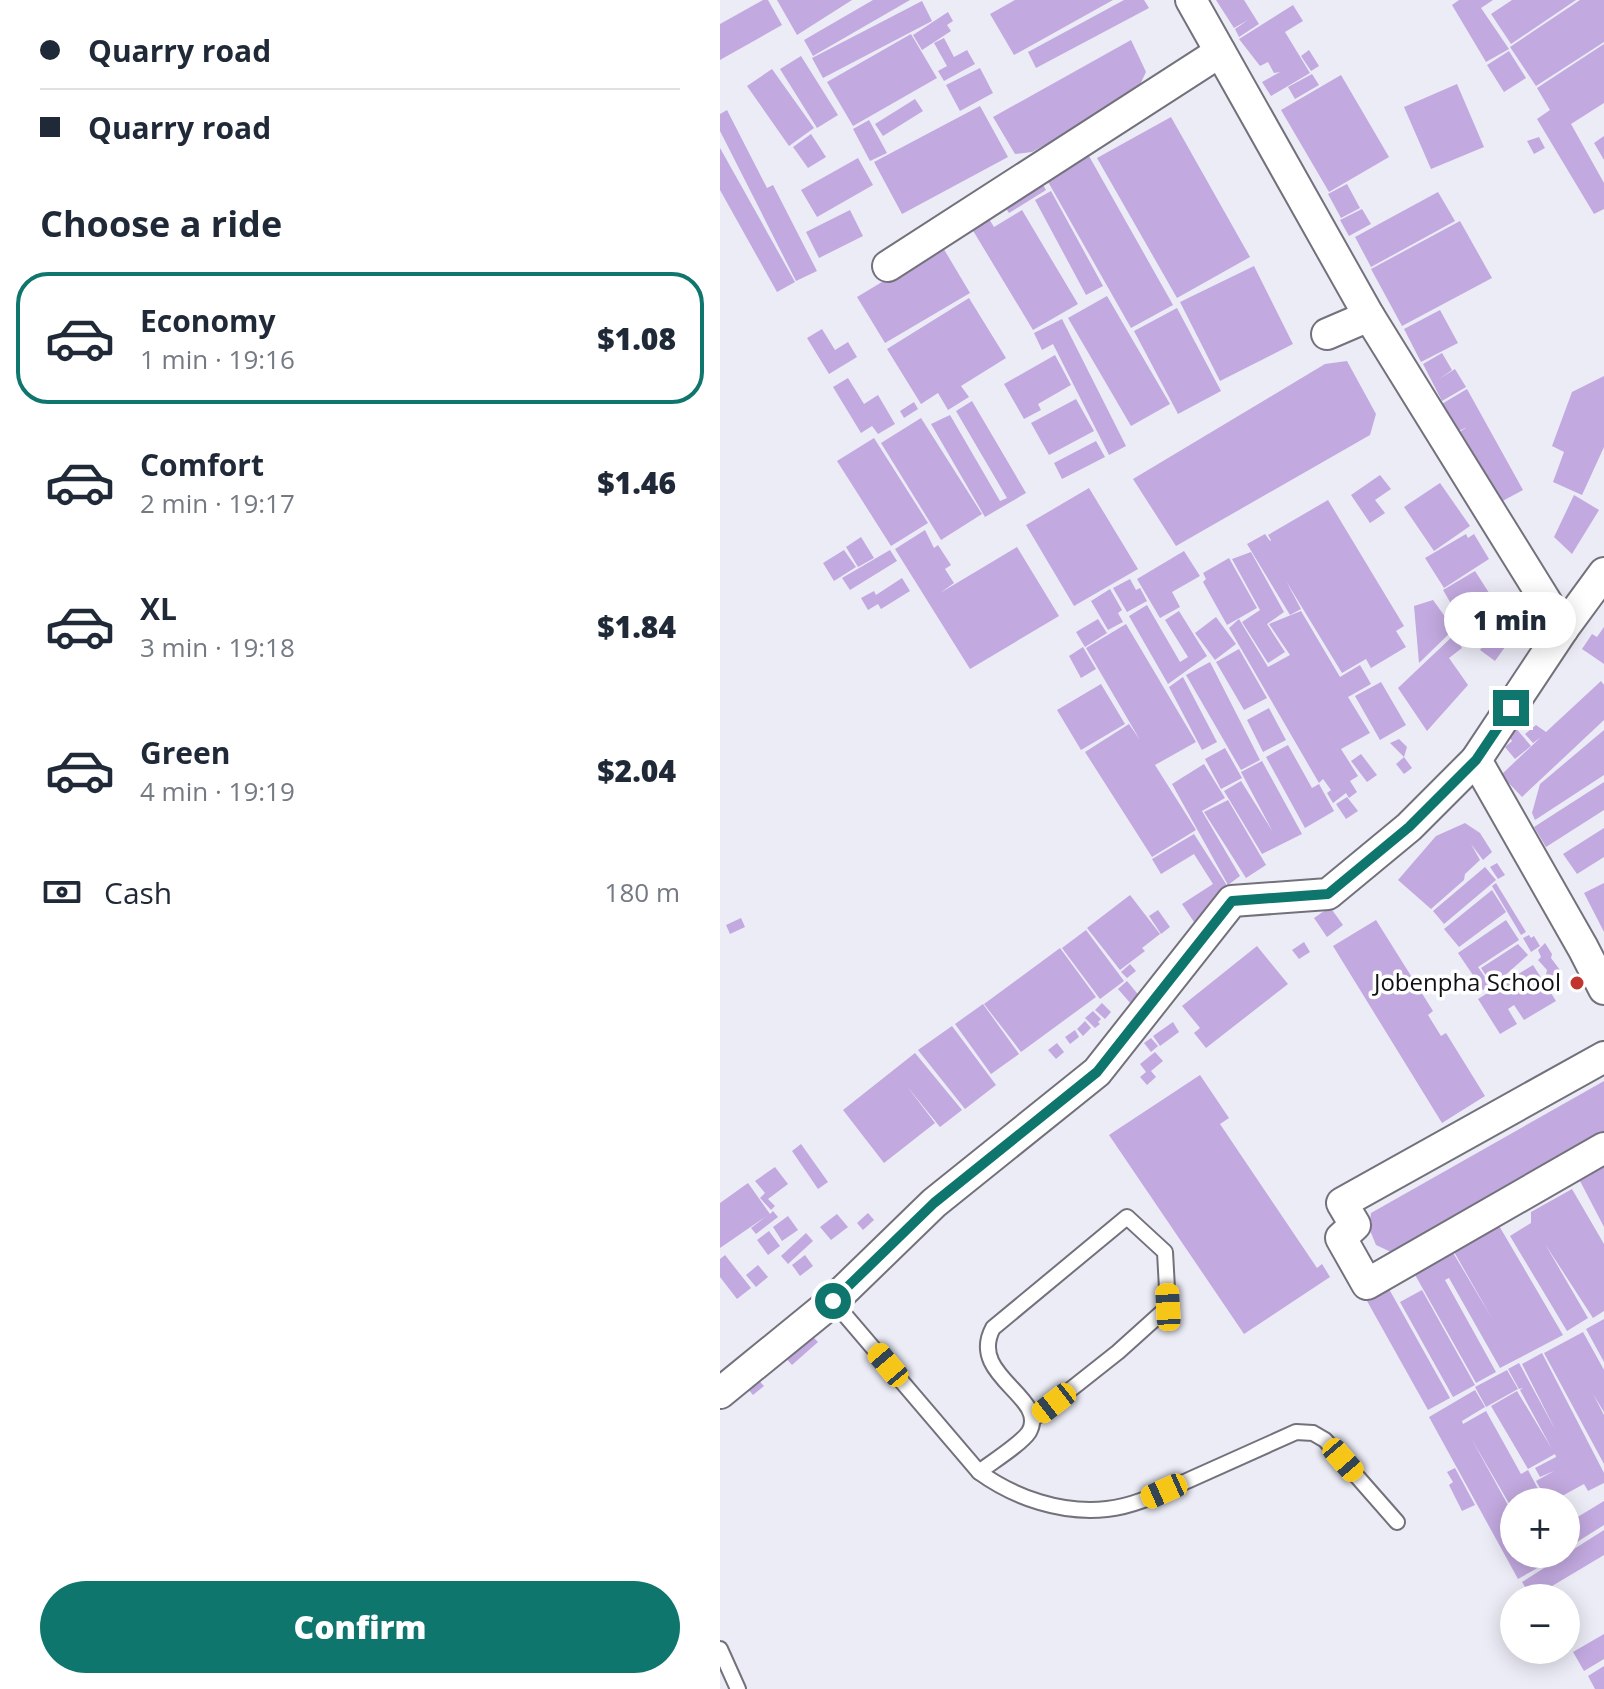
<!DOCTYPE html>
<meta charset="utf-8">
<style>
body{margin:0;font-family:"Open Sans",sans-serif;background:#f6f6f7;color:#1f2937;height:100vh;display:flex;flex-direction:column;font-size:30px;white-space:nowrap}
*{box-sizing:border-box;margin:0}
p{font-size:26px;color:#747a83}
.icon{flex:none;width:44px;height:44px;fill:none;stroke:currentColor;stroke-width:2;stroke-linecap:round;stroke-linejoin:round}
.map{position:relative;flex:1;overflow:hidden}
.panel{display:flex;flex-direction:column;background:#fff;width:720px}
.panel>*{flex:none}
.banner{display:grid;align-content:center;height:176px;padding:0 40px;background:#fff}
.buttons{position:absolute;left:780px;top:1488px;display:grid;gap:16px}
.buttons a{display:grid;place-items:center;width:80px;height:80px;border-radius:50%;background:#fff;box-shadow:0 4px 20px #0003;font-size:40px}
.end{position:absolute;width:36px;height:36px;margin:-18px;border:10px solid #0f766e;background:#fff;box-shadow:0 0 0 4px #fff}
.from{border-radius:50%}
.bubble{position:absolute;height:56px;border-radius:28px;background:#fff;box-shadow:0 4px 20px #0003;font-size:26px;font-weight:800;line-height:56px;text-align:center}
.car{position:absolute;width:24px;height:48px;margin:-24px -12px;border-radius:10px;box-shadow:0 0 6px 2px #0007;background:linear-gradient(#f5c518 24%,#345 0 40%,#f5c518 0 76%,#345 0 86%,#f5c518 0)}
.banner b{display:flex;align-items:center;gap:28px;height:76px;font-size:30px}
.banner b+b{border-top:2px solid #e0e1e3}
.banner i{width:20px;height:20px;background:#1f2937}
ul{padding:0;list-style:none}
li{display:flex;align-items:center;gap:24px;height:132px;margin:0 16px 12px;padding:0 24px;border:4px solid transparent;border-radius:32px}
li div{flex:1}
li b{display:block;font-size:30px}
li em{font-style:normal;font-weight:800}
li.current{border-color:#0f766e}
li>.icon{width:72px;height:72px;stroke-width:1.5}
h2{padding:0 40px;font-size:36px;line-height:96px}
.pay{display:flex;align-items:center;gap:20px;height:88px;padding:0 40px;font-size:30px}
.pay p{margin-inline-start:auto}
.button{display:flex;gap:16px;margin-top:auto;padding:16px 40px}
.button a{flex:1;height:92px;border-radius:48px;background:#0f766e;color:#fff;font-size:32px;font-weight:800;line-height:92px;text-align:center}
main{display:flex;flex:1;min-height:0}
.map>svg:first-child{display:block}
.building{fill:#c2a9df}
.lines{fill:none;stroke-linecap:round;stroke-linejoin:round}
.service-casing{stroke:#73727c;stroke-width:18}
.minor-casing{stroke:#73727c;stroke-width:34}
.service{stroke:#fff;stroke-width:14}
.minor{stroke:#fff;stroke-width:30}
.route{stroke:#0f766e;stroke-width:10}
.poi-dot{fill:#c2342e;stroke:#fff;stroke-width:3}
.labels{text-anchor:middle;stroke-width:7;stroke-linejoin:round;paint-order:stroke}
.poi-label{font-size:24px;fill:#121115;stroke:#fff;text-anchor:end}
</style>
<main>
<section class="panel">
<div class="banner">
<b><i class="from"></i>Quarry road</b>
<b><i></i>Quarry road</b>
</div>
<h2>Choose a ride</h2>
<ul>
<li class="current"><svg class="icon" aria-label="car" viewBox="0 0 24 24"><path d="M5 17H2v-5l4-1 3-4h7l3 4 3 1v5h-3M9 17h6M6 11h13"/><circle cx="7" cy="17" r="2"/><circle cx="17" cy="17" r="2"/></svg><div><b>Economy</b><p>1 min · 19:16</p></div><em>$1.08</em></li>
<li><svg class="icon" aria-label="car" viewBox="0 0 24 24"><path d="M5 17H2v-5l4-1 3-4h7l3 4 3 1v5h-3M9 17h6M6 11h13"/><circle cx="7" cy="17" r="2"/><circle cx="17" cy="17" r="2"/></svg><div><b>Comfort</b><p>2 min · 19:17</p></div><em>$1.46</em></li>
<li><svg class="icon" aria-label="car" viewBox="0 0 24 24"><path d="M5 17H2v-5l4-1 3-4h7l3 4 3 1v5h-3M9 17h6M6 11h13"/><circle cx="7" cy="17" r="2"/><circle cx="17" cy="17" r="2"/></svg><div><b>XL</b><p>3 min · 19:18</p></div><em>$1.84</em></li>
<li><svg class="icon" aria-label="car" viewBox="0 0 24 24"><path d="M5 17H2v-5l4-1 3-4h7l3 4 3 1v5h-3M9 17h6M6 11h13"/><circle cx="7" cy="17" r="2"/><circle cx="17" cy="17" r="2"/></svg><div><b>Green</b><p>4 min · 19:19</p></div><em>$2.04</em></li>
</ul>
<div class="pay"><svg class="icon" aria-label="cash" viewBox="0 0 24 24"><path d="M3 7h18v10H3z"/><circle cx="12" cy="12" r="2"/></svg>Cash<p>180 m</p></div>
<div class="button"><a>Confirm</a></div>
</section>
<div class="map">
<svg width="884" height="1689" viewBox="0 0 884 1689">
<rect width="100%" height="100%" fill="#ececf7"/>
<!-- building -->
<g class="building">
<polygon points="43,0 48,0 62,25 0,60 0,24"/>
<polygon points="57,0 132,0 77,35"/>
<polygon points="153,0 190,0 93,56 84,40"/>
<polygon points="295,0 393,0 294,55 270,14"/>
<polygon points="404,0 424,0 429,8 316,68 308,52"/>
<polygon points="496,0 524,0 539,24 519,37 515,29 528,20 514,28"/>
<polygon points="739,0 773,0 761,8 789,49 766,62 732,5"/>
<polygon points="792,0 856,0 791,44 771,14"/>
<polygon points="860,0 884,0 884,42 816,86 790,47"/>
<polygon points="202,1 212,21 103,78 92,58"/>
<polygon points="573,5 583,21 565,32 590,73 551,96 542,82 560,72 554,73 548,62 540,66 519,39"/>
<polygon points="228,12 233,21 227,25 231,31 202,50 193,35"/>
<polygon points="191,34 217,78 133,126 107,82"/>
<polygon points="224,38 234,57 247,50 255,64 224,81 218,71 227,66 214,43"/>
<polygon points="411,40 426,72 415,95 312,152 295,154 273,117"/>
<polygon points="884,44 884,103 851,124 884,183 884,209 874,214 817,119 830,110 817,88"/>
<polygon points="589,50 599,66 591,71 581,56"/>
<polygon points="789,51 806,78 784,92 767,65"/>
<polygon points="81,56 118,115 97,128 60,69"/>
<polygon points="260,68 273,93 240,111 226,85"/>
<polygon points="52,69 94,128 69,146 27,86"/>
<polygon points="592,74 599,85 575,99 568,87"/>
<polygon points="621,75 669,157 609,192 561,110"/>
<polygon points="737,84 764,147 711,169 684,107"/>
<polygon points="195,99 203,111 163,136 155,124"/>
<polygon points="260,106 288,157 182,214 154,162"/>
<polygon points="7,110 47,188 53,185 97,271 76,281 0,131 0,114"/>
<polygon points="451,117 530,257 457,298 377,158"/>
<polygon points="149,120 167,153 150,161 133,129"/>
<polygon points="91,134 106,157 88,168 73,147"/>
<polygon points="884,136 884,160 874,143"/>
<polygon points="819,137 825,148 814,154 807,141"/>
<polygon points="0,148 75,282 57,292 0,190"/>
<polygon points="369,156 453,305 411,328 327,180"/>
<polygon points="138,158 153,185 97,217 81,190"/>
<polygon points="319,178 326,190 289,213 281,201"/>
<polygon points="627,184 640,208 621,218 608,194"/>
<polygon points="331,191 383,286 366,295 315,200"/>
<polygon points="718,192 735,221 651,267 635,237"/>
<polygon points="642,209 651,224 629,236 620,220"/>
<polygon points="130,210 143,236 99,258 86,232"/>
<polygon points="302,210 358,304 313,330 249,224 266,214 274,227"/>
<polygon points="740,221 772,278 682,326 651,269"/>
<polygon points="222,246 250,293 165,343 137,297"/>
<polygon points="534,266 573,344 500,381 460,302"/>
<polygon points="387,296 450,404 411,426 348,318"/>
<polygon points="249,298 286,358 241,386 249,397 228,410 218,393 201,404 167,349"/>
<polygon points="457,308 501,391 458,414 414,331"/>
<polygon points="720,310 738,343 701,362 684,329"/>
<polygon points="342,319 406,446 389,455 333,344 322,350 314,333"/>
<polygon points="102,329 115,350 128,342 137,357 109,374 87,338"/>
<polygon points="722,353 732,370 719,379 735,369 746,387 722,401 703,364"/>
<polygon points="335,355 351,385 318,404 321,410 304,419 284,384"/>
<polygon points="627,361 656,414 650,435 456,546 413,479 605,364"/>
<polygon points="884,376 884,447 862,495 833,482 844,452 832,446 852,392"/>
<polygon points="128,378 144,404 158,395 175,424 158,434 152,426 141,433 113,387"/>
<polygon points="747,389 803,490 777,504 738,433 747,427 737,432 720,405"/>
<polygon points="356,399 374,431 329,455 311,423"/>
<polygon points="252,401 306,493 265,517 211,424 230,415 280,501 287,498 236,411"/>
<polygon points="194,402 198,409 184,418 180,411"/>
<polygon points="201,418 262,514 221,540 161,443"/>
<polygon points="154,438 208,523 171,546 117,461"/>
<polygon points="376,441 385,457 342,479 334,463"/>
<polygon points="660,475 671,489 655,500 665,513 650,523 631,495"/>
<polygon points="720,483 750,526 714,551 684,507"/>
<polygon points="369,488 418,569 354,606 306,525"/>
<polygon points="854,495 879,510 852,554 834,537"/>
<polygon points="608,500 684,626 676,631 686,647 651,668 646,659 622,673 566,581 581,609 570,615 527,544 545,534 550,541 551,540 548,535"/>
<polygon points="205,530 214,548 218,545 231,565 225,569 234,583 220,593 297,547 339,616 250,669 175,549"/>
<polygon points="746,534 748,538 754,534 769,559 724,588 705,558"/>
<polygon points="141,537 154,558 138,567 126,547"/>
<polygon points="124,550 136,567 114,581 103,563"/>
<polygon points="170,550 177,561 130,590 122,578"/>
<polygon points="464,551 480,576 452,592 460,607 440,618 417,579"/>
<polygon points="531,552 564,612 547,624 565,652 548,663 522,622 540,610 512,559"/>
<polygon points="509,558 537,608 507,625 483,582 486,579 483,573"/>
<polygon points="755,571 773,599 776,598 788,608 758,633 749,621 773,599 740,619 723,590"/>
<polygon points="182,578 190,591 161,609 158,604 148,610 141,598 154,591 156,595"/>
<polygon points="410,579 416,590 420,588 427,601 407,612 393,588"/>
<polygon points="390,589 402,610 398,613 403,622 388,630 371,601"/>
<polygon points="713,600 734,629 699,663 694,606"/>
<polygon points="427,605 460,662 468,657 445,620 459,611 487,656 448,684 409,616"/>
<polygon points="581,611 620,677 640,665 651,684 628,697 650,733 621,749 638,776 630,781 637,792 629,798 626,793 613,803 607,793 611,790 603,779 599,783 509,628 519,619 548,667 570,655 549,624"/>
<polygon points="496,617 516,644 495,660 475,633"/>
<polygon points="378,619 387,633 365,647 356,632"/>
<polygon points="406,624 476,742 435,765 476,830 432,857 365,752 409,724 420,740 366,648"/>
<polygon points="884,627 884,664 862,649 872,634 877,637"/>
<polygon points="734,635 742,648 729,658 748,685 707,731 678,688"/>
<polygon points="770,637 785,647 775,661 760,650"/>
<polygon points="363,647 376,669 361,678 349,656"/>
<polygon points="519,649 547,698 524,710 496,662"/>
<polygon points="490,662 540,760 521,770 466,675"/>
<polygon points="463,677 497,742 482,750 449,687"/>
<polygon points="881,681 884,685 884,720 802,797 781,775 821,737 813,743 805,734 816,725 826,732"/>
<polygon points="661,682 686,725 660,740 635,696"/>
<polygon points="381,684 405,724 361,750 337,710"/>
<polygon points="549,708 566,740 543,752 527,720"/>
<polygon points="794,726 811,746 795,759 785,747 792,741 786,733"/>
<polygon points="884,730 884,775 815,820 812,813 820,784"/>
<polygon points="679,739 687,747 684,757 670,743"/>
<polygon points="568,745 592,788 599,784 614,811 585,828 546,757"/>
<polygon points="505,748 522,778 501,789 485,759"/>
<polygon points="641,754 657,775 647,782 631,761"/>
<polygon points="684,757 692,768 684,774 676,764"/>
<polygon points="542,761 582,834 542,854 504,791 521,781 553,832 521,772"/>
<polygon points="484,764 505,798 482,811 520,876 508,885 452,784"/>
<polygon points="884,782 884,810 826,847 814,827"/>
<polygon points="627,797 638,811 626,819 616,804"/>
<polygon points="508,800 546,865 526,878 484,812"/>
<polygon points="745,823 760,833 772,852 763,860 751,844 760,860 745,874 744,880 711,909 678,880 716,836"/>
<polygon points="884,828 884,857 857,874 843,854"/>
<polygon points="474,834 513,895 476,925 462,904 493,884 474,854 441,874 432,859"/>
<polygon points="777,863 785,875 778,879 770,867"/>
<polygon points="765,867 776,880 724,924 713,911"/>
<polygon points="776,883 806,932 801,935 772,886"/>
<polygon points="884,883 884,932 864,893"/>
<polygon points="772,890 786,912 739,947 724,929"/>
<polygon points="410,895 440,934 422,948 425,951 400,970 367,928"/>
<polygon points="610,907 623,925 607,937 594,918"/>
<polygon points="438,910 450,927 441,934 429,916"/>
<polygon points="21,918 25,927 10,934 6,925"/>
<polygon points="656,920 713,1011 708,1015 721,1036 726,1033 765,1096 722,1123 613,946"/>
<polygon points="786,920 799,940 758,967 771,986 763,990 738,953"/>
<polygon points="366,930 404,981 380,999 342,948"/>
<polygon points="809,935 811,938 814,936 820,946 811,952 803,938"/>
<polygon points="584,942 590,952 579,959 572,950"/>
<polygon points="825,943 832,954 831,958 840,970 829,978 826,975 827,970 818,960 821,957 818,950"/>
<polygon points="798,944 808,955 773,986 761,968"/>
<polygon points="537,946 568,984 486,1048 474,1033 480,1028 462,1006"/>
<polygon points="340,948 376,997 301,1052 264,1004"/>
<polygon points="410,964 416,971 407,978 401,972"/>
<polygon points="813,965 836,1001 804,1020 794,1005 788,1009 797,1024 780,1034 758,999"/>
<polygon points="407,981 421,998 412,1005 398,989"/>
<polygon points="382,1003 391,1012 385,1019 375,1010"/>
<polygon points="263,1004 299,1054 271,1074 235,1024"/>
<polygon points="373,1011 381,1019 378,1022 380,1024 375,1028 365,1018"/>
<polygon points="365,1021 371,1028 363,1036 357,1029"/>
<polygon points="453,1022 459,1032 440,1046 433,1036"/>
<polygon points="232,1026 276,1085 245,1109 198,1050"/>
<polygon points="355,1030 359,1037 350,1044 345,1037"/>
<polygon points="431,1038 438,1046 431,1052 424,1043"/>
<polygon points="337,1043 344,1052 336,1059 328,1050"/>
<polygon points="435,1052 443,1061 431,1071 436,1077 427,1085 420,1077 426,1072 420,1064"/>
<polygon points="195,1053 242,1110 220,1127 186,1085 215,1123 164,1163 123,1110"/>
<polygon points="480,1075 509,1118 500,1124 597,1268 602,1264 610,1277 524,1334 389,1135"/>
<polygon points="884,1081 884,1134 671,1252 656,1245 649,1228 651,1213"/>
<polygon points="81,1144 108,1182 98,1189 72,1151"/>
<polygon points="55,1167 68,1184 48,1199 55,1206 51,1210 40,1198 45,1193 35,1181"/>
<polygon points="884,1167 884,1227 860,1181"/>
<polygon points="28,1183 50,1214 53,1211 58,1217 36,1234 31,1228 48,1215 0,1248 0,1203"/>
<polygon points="852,1189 884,1244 884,1311 873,1318 825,1244 868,1318 847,1331 790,1236 811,1223 811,1212"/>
<polygon points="148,1213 154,1220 143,1230 137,1223"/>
<polygon points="117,1214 128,1227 111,1240 100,1227"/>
<polygon points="68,1216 78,1230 62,1241 53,1227"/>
<polygon points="778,1224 843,1335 780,1368 729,1278 725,1280 776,1372 756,1383 694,1273 732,1251 773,1320 733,1250"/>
<polygon points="49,1231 60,1246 48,1255 37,1240"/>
<polygon points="86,1233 93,1241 68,1264 61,1256"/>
<polygon points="5,1255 31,1288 17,1299 0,1277 0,1259"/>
<polygon points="85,1255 93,1266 80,1276 72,1265"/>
<polygon points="38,1265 48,1277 36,1287 26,1275"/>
<polygon points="669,1289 730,1398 708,1410 647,1301"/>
<polygon points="702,1290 755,1385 733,1397 680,1302"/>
<polygon points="884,1319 884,1362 866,1329"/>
<polygon points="863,1332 884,1370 884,1412 873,1394 884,1415 884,1464 824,1353"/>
<polygon points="89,1333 98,1342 72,1365 63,1355"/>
<polygon points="822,1353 884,1473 884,1483 868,1491 864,1484 831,1502 828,1502 816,1481 834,1471 820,1477 815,1468 836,1457 835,1454 808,1469 771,1406 797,1391 832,1449 800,1390 803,1388 799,1389 788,1369 799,1363 836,1431 802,1364"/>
<polygon points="787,1370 798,1389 766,1407 755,1387"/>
<polygon points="31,1372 44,1386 33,1395 21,1381"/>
<polygon points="755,1390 765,1407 742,1421 743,1424 766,1411 801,1474 808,1470 825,1502 794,1502 794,1512 751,1438 794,1516 794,1554 815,1554 821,1566 798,1579 709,1417"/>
<polygon points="735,1468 755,1505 742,1511 729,1485 733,1482 727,1472"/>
<polygon points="884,1501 884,1525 846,1549 846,1524"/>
<polygon points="884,1530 884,1555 812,1598 802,1582"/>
<polygon points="818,1554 845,1554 824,1565"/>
<polygon points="884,1634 884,1659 864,1671 853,1652"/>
<polygon points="884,1666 884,1689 875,1689 868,1676"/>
</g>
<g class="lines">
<defs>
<g id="service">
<path d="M113,1301L259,1472C295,1498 342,1514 387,1509C416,1506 442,1492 469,1480C504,1464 540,1448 576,1432L593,1433L605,1440L677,1522"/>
<path d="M259,1472C272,1462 301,1444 309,1432C329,1397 247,1376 273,1328L407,1217L445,1252L448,1307L398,1352L312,1420"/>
<polyline points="0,1649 18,1689"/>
</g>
<g id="minor">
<polyline points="471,0 649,316 843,629"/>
<polyline points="168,266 500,52"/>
<polyline points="607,334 649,316"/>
<polyline points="756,760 863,948 884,989"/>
<polyline points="884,1057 622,1203 635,1225 621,1238 647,1284 884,1148"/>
<polyline points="0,1393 113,1301 214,1203 377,1072 512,901 608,894 689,827 756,760 843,629 884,573"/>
</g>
</defs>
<!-- service casing -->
<use href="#service" class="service-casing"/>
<!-- minor casing -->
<use href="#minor" class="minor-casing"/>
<!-- service -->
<use href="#service" class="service"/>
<!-- minor -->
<use href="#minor" class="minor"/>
</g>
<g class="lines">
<!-- route -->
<polyline class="route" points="113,1301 214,1203 377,1072 512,901 608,894 689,827 756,760 791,708"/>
</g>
<!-- markers -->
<circle class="poi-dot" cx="857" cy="983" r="8"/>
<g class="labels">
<!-- poi labels -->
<g class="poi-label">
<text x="841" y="991">Jobenpha School</text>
</g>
</g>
</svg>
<div class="buttons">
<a>+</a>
<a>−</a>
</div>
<i class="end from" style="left:113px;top:1301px"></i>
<i class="end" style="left:791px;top:708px"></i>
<div class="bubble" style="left:724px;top:592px;width:132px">1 min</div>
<i class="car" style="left:448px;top:1307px;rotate:357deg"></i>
<i class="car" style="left:168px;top:1365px;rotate:320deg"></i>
<i class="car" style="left:334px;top:1403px;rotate:232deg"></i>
<i class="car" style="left:623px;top:1460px;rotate:139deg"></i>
<i class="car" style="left:444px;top:1491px;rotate:246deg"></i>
</div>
</main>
